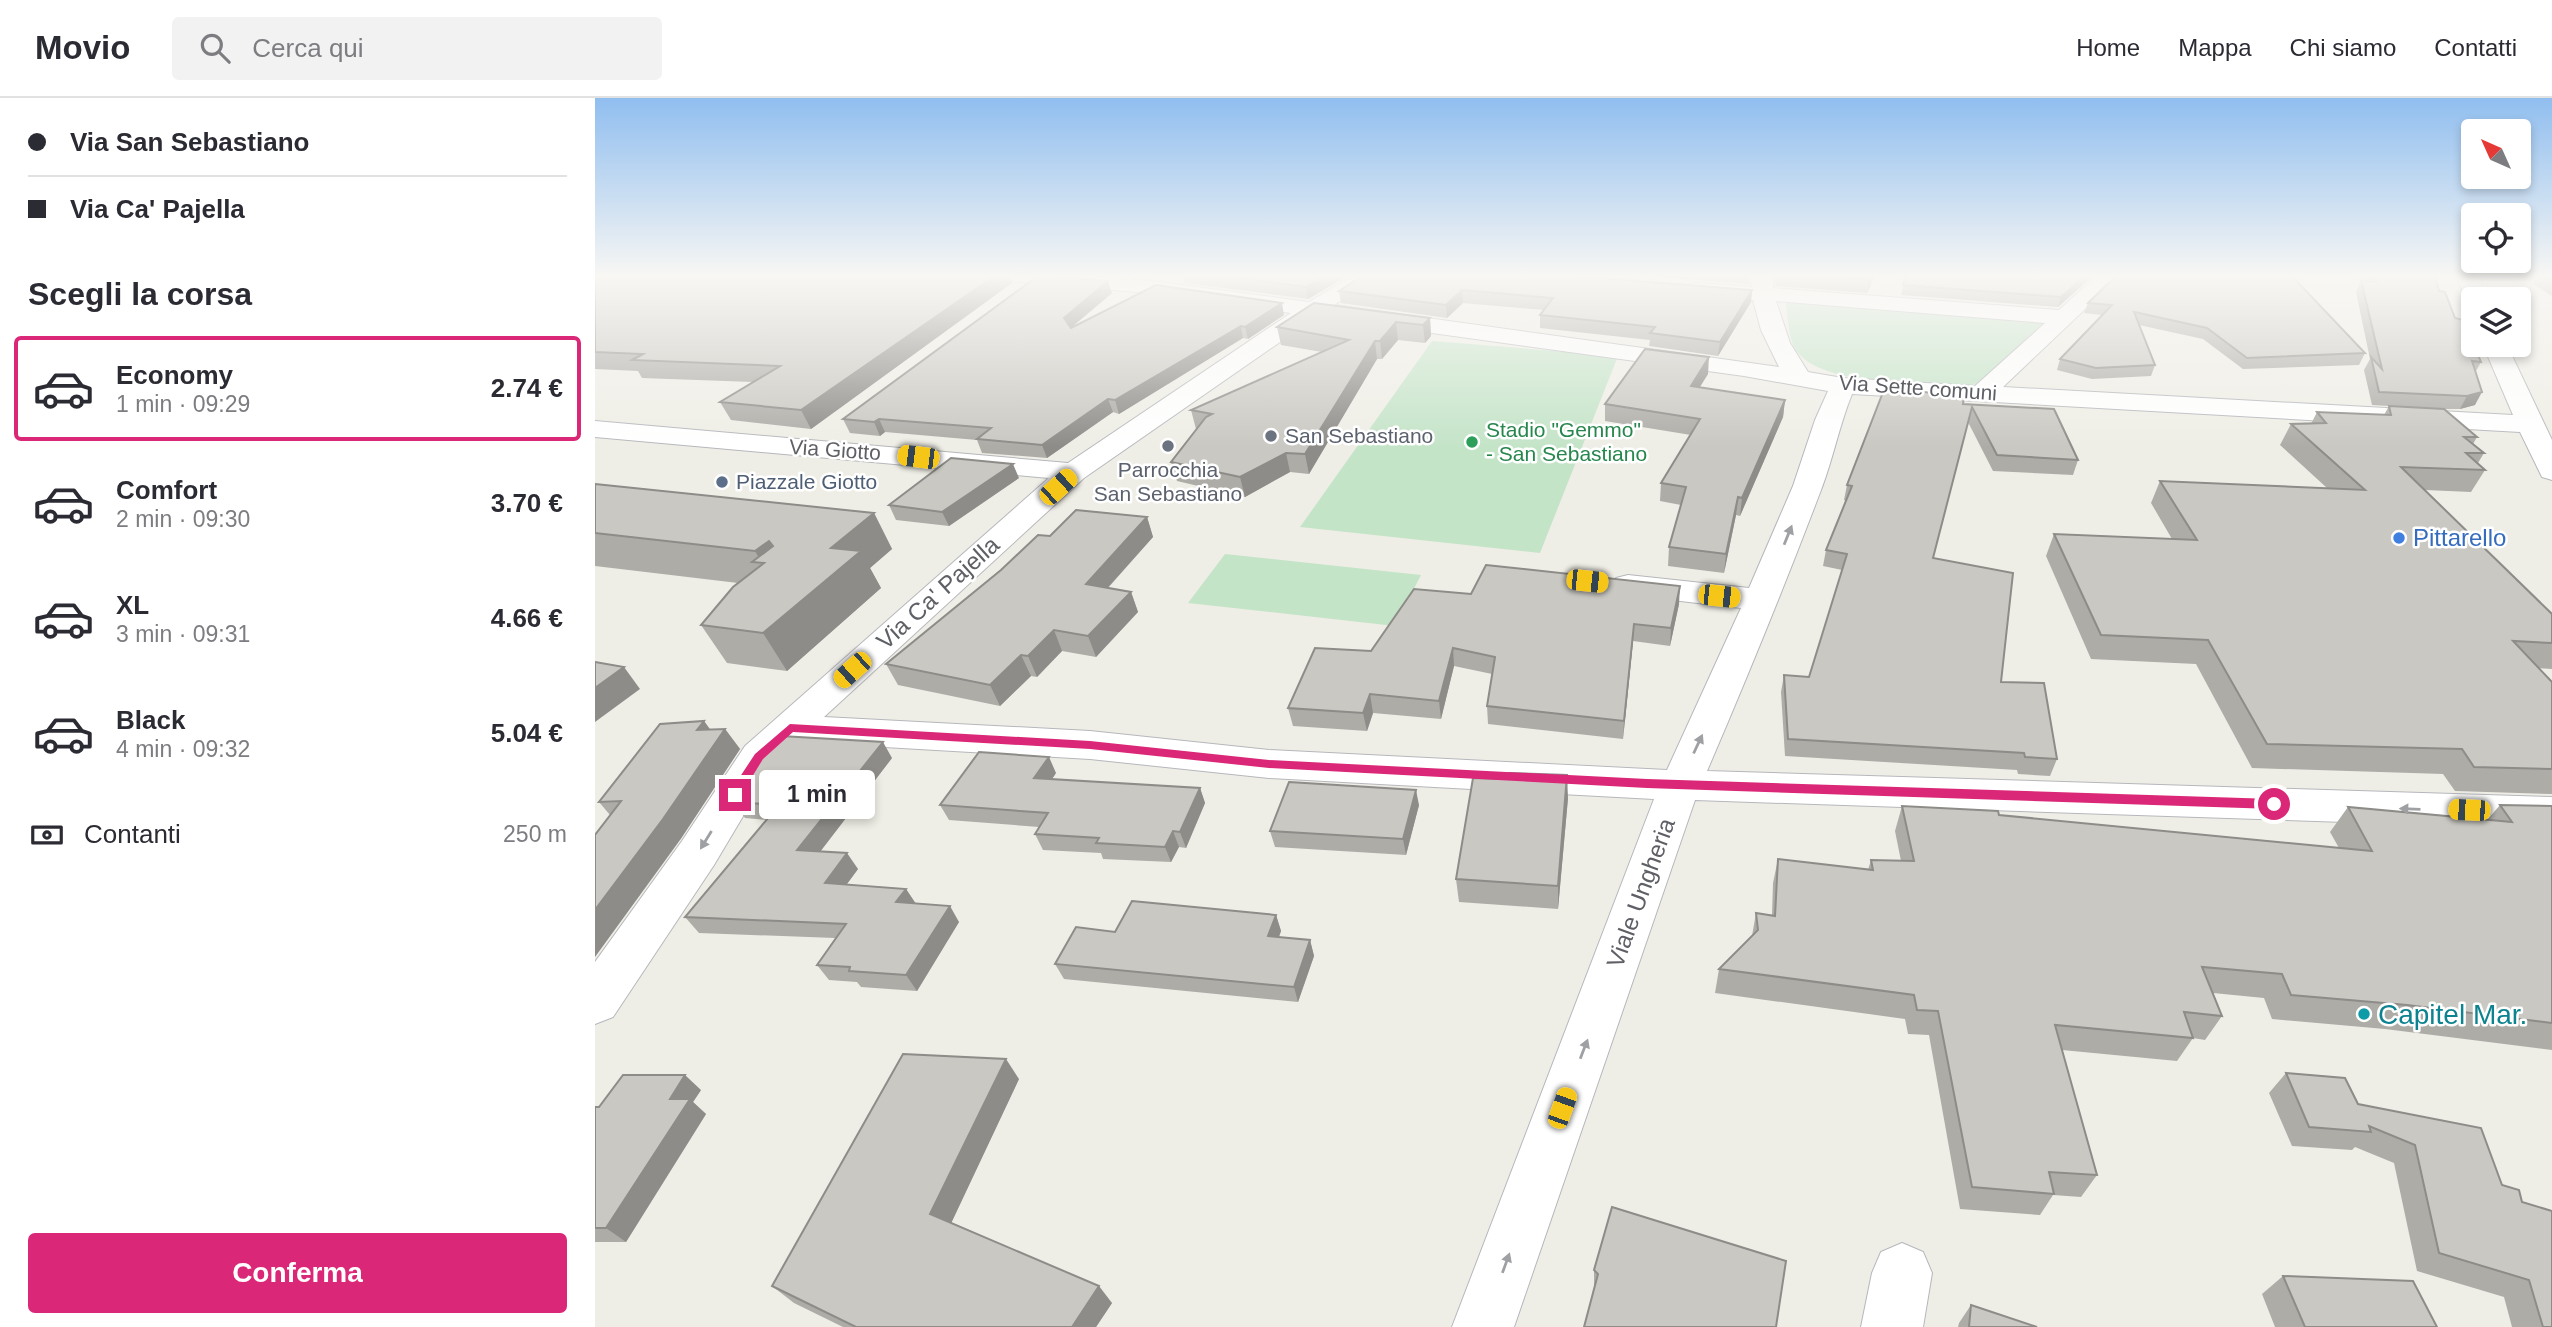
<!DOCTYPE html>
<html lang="it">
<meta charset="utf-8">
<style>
body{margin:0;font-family:Helvetica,sans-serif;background:#f2f2f3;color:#2b2b33;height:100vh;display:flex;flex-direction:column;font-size:26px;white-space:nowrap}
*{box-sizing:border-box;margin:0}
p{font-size:23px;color:#7c7c81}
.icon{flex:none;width:38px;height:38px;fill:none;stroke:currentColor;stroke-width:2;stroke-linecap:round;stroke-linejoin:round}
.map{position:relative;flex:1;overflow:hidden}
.details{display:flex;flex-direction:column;background:#fff;width:595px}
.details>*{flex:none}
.banner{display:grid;align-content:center;height:154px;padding:0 28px;background:#fff}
.needle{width:46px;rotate:315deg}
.fabs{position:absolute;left:1866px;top:21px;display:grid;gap:14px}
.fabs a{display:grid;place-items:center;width:70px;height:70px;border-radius:7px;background:#fff;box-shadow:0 4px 10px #0003;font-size:35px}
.end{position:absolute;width:32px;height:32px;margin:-16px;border:9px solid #db2777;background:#fff;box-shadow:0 0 0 4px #fff}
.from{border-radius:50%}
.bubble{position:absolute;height:49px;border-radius:7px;background:#fff;box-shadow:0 4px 10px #0003;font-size:23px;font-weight:800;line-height:49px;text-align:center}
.car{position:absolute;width:21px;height:42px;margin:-21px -10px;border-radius:9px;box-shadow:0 0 5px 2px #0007;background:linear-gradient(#f5c518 24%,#345 0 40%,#f5c518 0 76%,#345 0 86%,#f5c518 0)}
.banner b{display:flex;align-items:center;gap:24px;height:66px;font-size:26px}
.banner b+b{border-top:2px solid #e1e1e2}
.banner i{width:18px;height:18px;background:#2b2b33}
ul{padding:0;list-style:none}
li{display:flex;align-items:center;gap:21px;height:105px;margin:0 14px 10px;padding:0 14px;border:4px solid transparent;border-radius:7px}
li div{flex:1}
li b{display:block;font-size:26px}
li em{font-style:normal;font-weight:800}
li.selected{border-color:#db2777}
li>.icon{width:63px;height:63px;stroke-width:1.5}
h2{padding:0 28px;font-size:32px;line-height:84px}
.pay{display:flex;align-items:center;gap:18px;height:77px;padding:0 28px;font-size:26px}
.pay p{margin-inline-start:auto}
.action{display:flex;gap:14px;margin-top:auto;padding:14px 28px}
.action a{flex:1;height:80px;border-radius:7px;background:#db2777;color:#fff;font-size:28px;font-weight:800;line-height:80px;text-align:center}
header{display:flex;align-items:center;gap:42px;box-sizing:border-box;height:98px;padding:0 35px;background:#fff;border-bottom:2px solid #e1e1e2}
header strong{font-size:33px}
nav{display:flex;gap:38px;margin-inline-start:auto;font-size:24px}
.search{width:490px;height:63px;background:#f2f2f3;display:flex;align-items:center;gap:18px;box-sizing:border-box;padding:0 24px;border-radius:7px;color:#7c7c81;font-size:26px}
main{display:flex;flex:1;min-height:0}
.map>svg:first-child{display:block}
.green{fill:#c4e4c8}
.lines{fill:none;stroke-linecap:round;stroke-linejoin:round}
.minor-casing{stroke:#b6b7bc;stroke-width:2}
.minor{fill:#fff;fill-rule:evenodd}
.wall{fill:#aeaca7}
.shaded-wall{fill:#8d8c88}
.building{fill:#cac8c2;stroke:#8d8c88;stroke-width:2}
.oneway{fill:#9ea0a3}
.route{fill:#db2777}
.worship-dot{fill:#6b7280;stroke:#fff;stroke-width:2.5}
.leisure-dot{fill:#2e9e5b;stroke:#fff;stroke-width:2.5}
.service-dot{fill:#5c6f8a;stroke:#fff;stroke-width:2.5}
.shop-dot{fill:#3f7fe0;stroke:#fff;stroke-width:2.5}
.culture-dot{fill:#0f9aa8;stroke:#fff;stroke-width:2.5}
.labels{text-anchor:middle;stroke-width:5;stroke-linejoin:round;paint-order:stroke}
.far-street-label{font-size:21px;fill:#5e6065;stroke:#fff}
.far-leisure-label{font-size:21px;fill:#27864d;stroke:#fff;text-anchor:start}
.far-worship-label{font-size:21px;fill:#5b616d;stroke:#fff;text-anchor:start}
.far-service-label{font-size:21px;fill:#4e5e75;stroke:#fff;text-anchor:start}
.shop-label{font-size:24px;fill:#366cbe;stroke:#fff;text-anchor:start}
.street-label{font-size:24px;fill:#5e6065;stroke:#fff}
.near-culture-label{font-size:28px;fill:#0d838f;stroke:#fff;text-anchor:start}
</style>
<header>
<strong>Movio</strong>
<div class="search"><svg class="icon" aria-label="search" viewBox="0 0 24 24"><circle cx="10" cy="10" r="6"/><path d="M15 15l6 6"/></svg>Cerca qui</div>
<nav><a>Home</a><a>Mappa</a><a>Chi siamo</a><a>Contatti</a></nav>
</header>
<main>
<section class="details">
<div class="banner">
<b><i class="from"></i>Via San Sebastiano</b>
<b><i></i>Via Ca' Pajella</b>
</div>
<h2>Scegli la corsa</h2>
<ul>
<li class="selected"><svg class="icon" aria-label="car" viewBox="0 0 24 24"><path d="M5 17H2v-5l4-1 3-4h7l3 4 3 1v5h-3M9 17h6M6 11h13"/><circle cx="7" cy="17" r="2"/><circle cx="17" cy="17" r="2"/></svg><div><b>Economy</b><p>1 min · 09:29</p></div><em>2.74 €</em></li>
<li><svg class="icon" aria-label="car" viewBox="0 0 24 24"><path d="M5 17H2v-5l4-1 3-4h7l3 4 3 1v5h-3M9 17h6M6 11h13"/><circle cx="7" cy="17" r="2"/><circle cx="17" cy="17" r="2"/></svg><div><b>Comfort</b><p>2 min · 09:30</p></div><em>3.70 €</em></li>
<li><svg class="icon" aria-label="car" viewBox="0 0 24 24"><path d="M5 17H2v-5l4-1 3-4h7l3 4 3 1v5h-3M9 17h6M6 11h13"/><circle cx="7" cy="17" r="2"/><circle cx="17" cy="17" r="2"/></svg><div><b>XL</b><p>3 min · 09:31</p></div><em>4.66 €</em></li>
<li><svg class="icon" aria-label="car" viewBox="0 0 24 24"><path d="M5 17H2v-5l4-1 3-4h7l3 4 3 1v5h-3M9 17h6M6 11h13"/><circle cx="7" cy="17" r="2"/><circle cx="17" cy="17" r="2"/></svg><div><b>Black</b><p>4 min · 09:32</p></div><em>5.04 €</em></li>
</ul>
<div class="pay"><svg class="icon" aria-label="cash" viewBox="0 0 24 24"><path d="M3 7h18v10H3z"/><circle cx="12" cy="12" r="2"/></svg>Contanti<p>250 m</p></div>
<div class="action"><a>Conferma</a></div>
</section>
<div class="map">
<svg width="1957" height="1229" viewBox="0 0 1957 1229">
<rect width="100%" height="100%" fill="#efeee6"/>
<!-- green -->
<g class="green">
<path d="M1190,203L1450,223L1387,282L1376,288C1332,285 1225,290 1200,251C1193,238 1193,217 1190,203Z"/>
<polygon points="837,243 1023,258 945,455 705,429"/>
<polygon points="630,456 826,477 800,528 593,505"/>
</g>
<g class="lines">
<defs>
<g id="minor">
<path d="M403,177H488L564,184L714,204L759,177H785L739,207L1184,269L1166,232L1158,202L1104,197L1096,196L1093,191L1096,186L1104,185L1157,189L1156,177H1178V190L1464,212L1503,177H1526L1408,289L1918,317L1888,247H1912L1957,342V382L1947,379L1925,334L1257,296C1244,328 1238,361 1226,392C1190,487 1152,580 1112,673L1957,699V731L1100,702L919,1229H857L1059,701L674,680L495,661L203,644L178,668L119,767L18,919L0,926V864L87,743L150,648L454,380L0,339V323L473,365L696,215L564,196L414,183L407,181ZM1181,203L1450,225L1380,288L1248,280L1213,274L1195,245ZM721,219L1149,278L1233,293L1220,322L1198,388L1154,490L1033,477L1021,480L1016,487L1021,494L1033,497L1146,510L1072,672L674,652L495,633L229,619L489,380Z"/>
<polygon points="1861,177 1883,177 1892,201 1878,201 1878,207 1873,206"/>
<polygon points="1307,1145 1328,1154 1337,1175 1328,1229 1266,1229 1277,1175 1286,1154"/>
</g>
</defs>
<!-- minor casing -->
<use href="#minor" class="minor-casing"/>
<!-- minor -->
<use href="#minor" class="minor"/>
</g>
<!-- wall -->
<g class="wall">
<polygon points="0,177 417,185 216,331 136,322 125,304 158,284 47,280 43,273 0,271"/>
<polygon points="516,177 537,177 535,179"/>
<polygon points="588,177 754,177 713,201 590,185"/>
<polygon points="1035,177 1155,177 1154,186"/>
<polygon points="1179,177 1280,177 1272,195 1181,188"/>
<polygon points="1311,177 1499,177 1463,209 1306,197"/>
<polygon points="1522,177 1770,255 1764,267 1648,271 1608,241 1544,227 1560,267 1556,278 1497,281 1462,272 1465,261 1507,217 1489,215 1493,205"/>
<polygon points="1771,177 1840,177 1844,193 1886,264 1881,273 1880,307 1865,311 1849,311 1882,339 1878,346 1889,355 1883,365 1890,372 1876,394 1830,392 1957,516 1957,571 1943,570 1957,584 1957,696 1860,693 1848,676 1657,670 1601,566 1496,561 1451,458 1459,436 1577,441 1556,405 1565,383 1732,390 1685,347 1696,326 1716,326 1722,314 1789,317 1794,308 1777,307 1769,272 1775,261 1761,194 1766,182 1772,183"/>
<polygon points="1943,177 1957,177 1957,198 1938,186"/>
<polygon points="1157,192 1156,204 1123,258 1054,248 1055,242 945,230 945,217 949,212 868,205 852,220 746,205 744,193"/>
<polygon points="517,195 476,230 689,217 653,241 648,240 524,316 518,314 452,360 387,355 382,342 290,334 285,338 255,335 248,321"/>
<polygon points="835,220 836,238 830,245 803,242 787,261 782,261 714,376 695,374 650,399 582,383 576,364 602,331 601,331 596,312 727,254 686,247 682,229"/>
<polygon points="1113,276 1104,289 1190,302 1188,319 1145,418 1141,417 1129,475 1073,468 1074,449 1086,407 1065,403 1066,385 1096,337 1010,323 1010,306"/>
<polygon points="1368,306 1483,362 1478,377 1398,373 1373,324 1338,460 1406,584 1462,661 1455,678 1423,676 1422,672 1190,658 1186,594 1189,577 1214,579 1247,472 1228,468 1231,452 1251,403 1249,402 1252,387"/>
<polygon points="424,380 354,428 301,422 294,407"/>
<polygon points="0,386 279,415 297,451 275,470 286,490 192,573 132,565 106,527 143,485 0,468"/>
<polygon points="552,419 558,439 513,490 536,494 543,514 501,559 467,553 442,579 436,578 405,608 303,587 291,566 455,438"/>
<polygon points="876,496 1084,506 1075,548 1038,543 1028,641 893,626 892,608 897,576 859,568 846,621 778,615 772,633 698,628 693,610 776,553"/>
<polygon points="109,623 115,631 130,631 145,651 85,742 15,717 4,704"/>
<polygon points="297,660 225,754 263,771 251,787 311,791 321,806 364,824 322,893 266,889 262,884 234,882 222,867 240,840 104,835 90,819 172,722 150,720 138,704"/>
<polygon points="461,675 457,681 605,690 610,705 591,750 584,749 576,764 508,761 506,755 448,752 440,736 444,729 354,722 345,707"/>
<polygon points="973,700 963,811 864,804 861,781"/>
<polygon points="824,707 811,757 680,749 675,733"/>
<polygon points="1905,707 1957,708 1957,952 1790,931 1677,921 1669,900 1618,895 1627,918 1610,942 1598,940 1582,963 1467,952 1502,1077 1486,1099 1458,1097 1445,1117 1365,1111 1334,937 1313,936 1310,921 1120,895 1124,871 1157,838 1161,815 1177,817 1178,785 1183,761 1273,772 1276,762 1306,763 1300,733 1307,708 1744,750 1735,734 1753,709 1893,721"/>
<polygon points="681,817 686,833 684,839 715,842 719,858 703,904 469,881 460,866 520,834"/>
<polygon points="1691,975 1763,1006 1886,1030 1957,1229 1917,1229 1909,1199 1822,1173 1799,1065 1760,1049 1757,1052 1697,1048 1674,995"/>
<polygon points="424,981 356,1125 517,1205 501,1229 248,1229 199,1205 177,1188"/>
<polygon points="106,992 98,1004 111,1016 31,1144 0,1144 0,1009"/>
<polygon points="999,1172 1181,1229 999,1192"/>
<polygon points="1688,1178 1842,1229 1680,1229 1667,1196"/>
<polygon points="1376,1207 1442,1229 1363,1229 1364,1225"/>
</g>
<!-- shaded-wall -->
<g class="shaded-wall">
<polygon points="401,177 414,177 417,185 216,331 206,312"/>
<polygon points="731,177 754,177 713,201 711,189"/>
<polygon points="1276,177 1280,177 1272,195 1274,182"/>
<polygon points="1491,177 1499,177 1463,209 1466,199"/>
<polygon points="513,183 517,195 473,232 469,220"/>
<polygon points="867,192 868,205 852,220 851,207"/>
<polygon points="1157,192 1156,204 1123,258 1125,244"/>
<polygon points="687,205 689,217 653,241 650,229"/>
<polygon points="835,220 836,238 830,245 828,227"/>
<polygon points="801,224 803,242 787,261 785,243"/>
<polygon points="646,228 648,240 524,316 520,302"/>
<polygon points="780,243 782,261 714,376 710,356"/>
<polygon points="1114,259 1113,276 1095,305 1096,288"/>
<polygon points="1887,294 1880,307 1865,311 1872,298"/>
<polygon points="513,301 518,314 452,360 447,347"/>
<polygon points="1190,302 1188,319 1145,418 1147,400"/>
<polygon points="284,321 290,334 285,338 279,324"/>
<polygon points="691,355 695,374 650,399 645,379"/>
<polygon points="418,366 424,380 354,428 347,414"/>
<polygon points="1143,399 1141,417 1129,475 1131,456"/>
<polygon points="279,415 297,451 275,470 286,490 192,573 168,535 236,450"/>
<polygon points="552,419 558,439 498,506 491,486"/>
<polygon points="174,443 195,480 167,465 160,453"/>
<polygon points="1085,488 1084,506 1075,548 1076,530"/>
<polygon points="536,494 543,514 501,559 493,538"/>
<polygon points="1039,526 1038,543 1028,641 1029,623"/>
<polygon points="459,532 467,553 442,579 433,558"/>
<polygon points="858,550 859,568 846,621 844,603"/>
<polygon points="426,557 436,578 405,608 395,587"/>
<polygon points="29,569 45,591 0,624 0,590"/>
<polygon points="775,596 778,615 772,633 768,615"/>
<polygon points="109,623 122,642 130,631 145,651 85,742 0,859 0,812 102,632"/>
<polygon points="288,644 297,660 214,768 202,752"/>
<polygon points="454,659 461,675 447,696 439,680"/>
<polygon points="972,677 973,700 963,811 963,788"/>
<polygon points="605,690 610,705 591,750 585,734"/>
<polygon points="821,692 824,707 811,757 808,741"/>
<polygon points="578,733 584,749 576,764 570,749"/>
<polygon points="252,755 263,771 241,801 230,785"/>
<polygon points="311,791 321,806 301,804"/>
<polygon points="355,808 364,824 322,893 311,877"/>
<polygon points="681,817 686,833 678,854 673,838"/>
<polygon points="715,842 719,858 703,904 699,889"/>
<polygon points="411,961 424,981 352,1134 335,1116"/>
<polygon points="90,977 106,992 98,1004 111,1016 31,1144 11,1130 75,1001"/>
<polygon points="504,1188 517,1205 501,1229 477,1229"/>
</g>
<!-- building -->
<g class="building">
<polygon points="0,177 401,177 206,312 125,304 185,268 37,262 48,256 0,254"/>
<polygon points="444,177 513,183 469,220 476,230 561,187 687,205 650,229 646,228 520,302 513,301 447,347 382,341 396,330 284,321 279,324 248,321"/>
<polygon points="622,177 731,177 711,189"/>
<polygon points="769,177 966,177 1157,192 1125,244 1055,235 1060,229 945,217 958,200 867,192 851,207 744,193"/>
<polygon points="1208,177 1276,177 1274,182"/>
<polygon points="1311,177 1491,177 1466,199 1308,187"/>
<polygon points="1522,177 1696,177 1770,255 1652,260 1612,230 1539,214 1560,267 1501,270 1465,261 1517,207 1493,205"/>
<polygon points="1779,177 1840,177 1844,193 1850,194 1860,220 1868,222 1886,264 1877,263 1887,294 1872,298 1784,294 1776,259 1787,271 1766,182 1781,184"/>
<polygon points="719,205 835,220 828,227 801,224 785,243 780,243 710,356 691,355 645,379 576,364 611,319 617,316 596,312 754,242 682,229"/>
<polygon points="1050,251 1114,259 1096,288 1190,302 1147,400 1143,399 1131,456 1074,449 1091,389 1066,385 1105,321 1010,306"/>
<polygon points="1290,289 1369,299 1368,306 1459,311 1483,362 1402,357 1377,309 1338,460 1418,475 1406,584 1449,585 1462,661 1430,659 1429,655 1193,641 1189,577 1214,579 1252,456 1231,452 1257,388 1252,387"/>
<polygon points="1794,308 1849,311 1882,339 1869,339 1889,355 1871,355 1890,372 1806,369 1957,516 1957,545 1918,543 1957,584 1957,671 1879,669 1867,651 1672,646 1613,542 1506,537 1459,436 1602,442 1565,383 1770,392 1696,326 1731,325 1722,314 1796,317"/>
<polygon points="356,360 418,366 347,414 294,407"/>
<polygon points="0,386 279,415 236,450 266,453 168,535 106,527 138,489 169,465 157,464 178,448 174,443 160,453 0,435"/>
<polygon points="481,412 552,419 491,486 536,494 493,538 459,532 433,558 426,557 395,587 291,566 406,472 443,437 455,438"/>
<polygon points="891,467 1085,488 1076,530 1039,526 1029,623 892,608 900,559 858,550 844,603 775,596 768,615 693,610 720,550 776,553 819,491 876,496"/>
<polygon points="0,564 29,569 0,590"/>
<polygon points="109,623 102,632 130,631 68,721 0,812 0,737 26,703 4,704 65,626"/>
<polygon points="186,638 288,644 202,752 252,755 230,785 311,791 301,804 355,808 311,877 254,873 255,869 222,867 251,826 90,819 184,707 138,704 169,654"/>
<polygon points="384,654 454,659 439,680 605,690 585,734 578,733 570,749 501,745 504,740 440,736 453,715 345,707"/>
<polygon points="914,675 972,677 963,788 861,781 878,680 913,681"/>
<polygon points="694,684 821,692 808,741 675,733"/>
<polygon points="1905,707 1957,708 1957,925 1812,907 1696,897 1687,876 1607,869 1627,918 1589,914 1598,940 1460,927 1502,1077 1454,1074 1459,1096 1377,1089 1343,913 1322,912 1319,897 1124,871 1163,832 1161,815 1180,818 1183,761 1278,772 1276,762 1319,763 1307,708 1403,713 1404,717 1777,753 1753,709 1917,724"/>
<polygon points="537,803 681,817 673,838 715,842 699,889 460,866 481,829 520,834"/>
<polygon points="308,956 411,961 335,1116 504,1188 477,1229 261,1229 177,1188"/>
<polygon points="1691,975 1750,980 1763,1006 1886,1030 1907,1087 1924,1092 1927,1104 1957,1113 1957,1229 1948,1229 1934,1182 1844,1155 1820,1047 1774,1028 1776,1034 1714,1029"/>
<polygon points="28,977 90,977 75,1001 95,1001 11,1130 0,1130 0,1009 4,1009"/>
<polygon points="1017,1109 1191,1163 1181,1229 989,1229 1003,1176 999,1172"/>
<polygon points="1688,1178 1818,1183 1842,1229 1710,1229"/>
<polygon points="1376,1207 1442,1229 1374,1229"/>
</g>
<!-- one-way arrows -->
<defs><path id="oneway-solid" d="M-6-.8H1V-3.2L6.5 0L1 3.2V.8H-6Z" transform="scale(1.75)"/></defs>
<g class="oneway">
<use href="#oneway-solid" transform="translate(1193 437) rotate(-68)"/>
<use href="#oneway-solid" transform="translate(1103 646) rotate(-65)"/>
<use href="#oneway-solid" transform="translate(1815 711) rotate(-178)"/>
<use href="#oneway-solid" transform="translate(111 742) rotate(122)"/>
<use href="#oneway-solid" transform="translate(989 951) rotate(-69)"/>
<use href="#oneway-solid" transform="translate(911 1165) rotate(-70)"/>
</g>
<!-- sky -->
<linearGradient id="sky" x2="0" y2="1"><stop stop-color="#90beef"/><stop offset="0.51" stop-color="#f8f7f4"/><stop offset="1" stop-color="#f8f7f4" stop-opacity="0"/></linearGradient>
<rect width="1957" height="349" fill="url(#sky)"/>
<!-- route -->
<polygon class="route" points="195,626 495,643 674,662 1052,681 1679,701 1686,706 1679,711 1052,690 674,670 495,651 198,634 168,661 144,700 135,700 133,697 160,656"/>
<!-- markers -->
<g class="worship-dot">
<circle cx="676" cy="338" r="7"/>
<circle cx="573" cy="348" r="7"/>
</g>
<circle class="leisure-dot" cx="877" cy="344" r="7"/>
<circle class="service-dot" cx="127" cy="384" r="7"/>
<circle class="shop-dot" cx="1804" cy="440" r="7"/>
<circle class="culture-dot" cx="1769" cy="916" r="7"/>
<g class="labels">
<!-- far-street labels -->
<g class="far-street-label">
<text transform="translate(1323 290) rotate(4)" y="7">Via Sette comuni</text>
<text transform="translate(240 352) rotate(4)" y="7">Via Giotto</text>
</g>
<!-- far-leisure labels -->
<g class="far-leisure-label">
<text x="891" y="339">Stadio "Gemmo"<tspan x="891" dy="24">- San Sebastiano</tspan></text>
</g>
<!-- far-worship labels -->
<g class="far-worship-label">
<text x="690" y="345">San Sebastiano</text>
<text x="573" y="379" text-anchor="middle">Parrocchia<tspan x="573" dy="24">San Sebastiano</tspan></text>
</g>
<!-- far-service labels -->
<g class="far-service-label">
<text x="141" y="391">Piazzale Giotto</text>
</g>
<!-- shop labels -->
<g class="shop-label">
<text x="1818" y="448">Pittarello</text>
</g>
<!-- street labels -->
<g class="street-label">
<text transform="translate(343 495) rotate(-42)" y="8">Via Ca' Pajella</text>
<text transform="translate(1046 795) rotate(-70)" y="8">Viale Ungheria</text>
</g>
<!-- near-culture labels -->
<g class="near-culture-label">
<text x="1783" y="926">Capitel Mar.</text>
</g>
</g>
</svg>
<div class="fabs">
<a><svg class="needle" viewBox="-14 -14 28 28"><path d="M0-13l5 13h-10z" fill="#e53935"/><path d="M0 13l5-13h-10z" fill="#7c7c81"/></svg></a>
<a><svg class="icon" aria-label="locate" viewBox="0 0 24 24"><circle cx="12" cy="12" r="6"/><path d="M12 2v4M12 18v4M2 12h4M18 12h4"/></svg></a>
<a><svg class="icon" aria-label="layers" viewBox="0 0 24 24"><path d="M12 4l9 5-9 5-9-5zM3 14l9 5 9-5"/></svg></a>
</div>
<i class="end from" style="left:1679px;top:706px"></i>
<i class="end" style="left:140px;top:697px"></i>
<div class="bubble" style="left:164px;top:672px;width:116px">1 min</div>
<i class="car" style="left:323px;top:359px;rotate:277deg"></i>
<i class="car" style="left:463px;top:389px;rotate:48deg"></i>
<i class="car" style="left:992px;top:483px;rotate:96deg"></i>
<i class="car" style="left:1124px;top:498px;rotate:96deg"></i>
<i class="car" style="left:257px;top:572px;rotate:228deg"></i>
<i class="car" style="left:1874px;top:712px;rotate:272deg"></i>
<i class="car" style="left:967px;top:1010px;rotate:20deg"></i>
</div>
</main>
